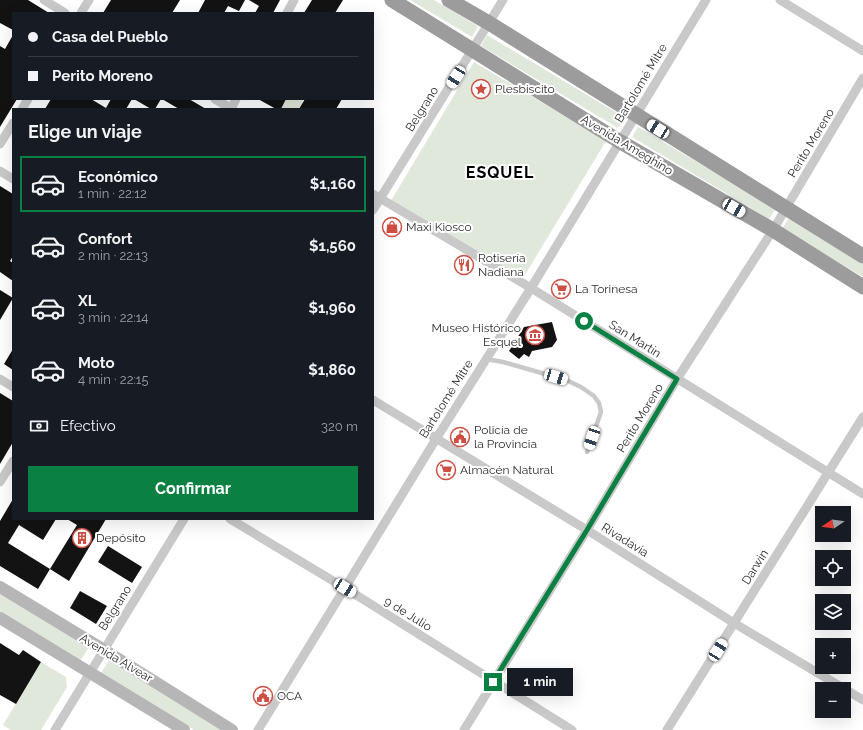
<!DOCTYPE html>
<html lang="es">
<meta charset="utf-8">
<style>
body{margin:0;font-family:Raleway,sans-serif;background:#20242c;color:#f1f3f6;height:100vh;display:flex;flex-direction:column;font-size:15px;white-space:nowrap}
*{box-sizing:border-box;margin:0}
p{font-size:13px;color:#9ea1a6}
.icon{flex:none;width:22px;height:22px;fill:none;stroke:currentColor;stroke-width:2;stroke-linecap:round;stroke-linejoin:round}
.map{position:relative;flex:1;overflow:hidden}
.sheet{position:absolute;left:12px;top:108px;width:362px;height:412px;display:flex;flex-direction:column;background:#171b24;border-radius:0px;box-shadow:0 4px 16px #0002}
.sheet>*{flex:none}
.hud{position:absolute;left:12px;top:12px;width:362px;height:88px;border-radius:0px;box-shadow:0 4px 16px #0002;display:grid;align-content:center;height:88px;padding:0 16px;background:#171b24}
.needle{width:26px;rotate:257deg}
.buttons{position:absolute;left:815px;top:506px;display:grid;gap:8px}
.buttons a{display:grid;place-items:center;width:36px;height:36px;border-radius:0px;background:#171b24;box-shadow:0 4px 16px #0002;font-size:20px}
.end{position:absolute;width:18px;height:18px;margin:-9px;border:5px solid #0b8043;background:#fff;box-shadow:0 0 0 2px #fff}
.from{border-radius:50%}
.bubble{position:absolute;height:28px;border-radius:0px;background:#171b24;box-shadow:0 4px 16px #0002;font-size:13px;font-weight:700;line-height:28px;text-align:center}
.car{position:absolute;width:12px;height:24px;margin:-12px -6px;border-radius:5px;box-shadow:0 0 3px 1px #0007;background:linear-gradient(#fff 24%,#345 0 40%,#fff 0 76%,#345 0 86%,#fff 0)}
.hud b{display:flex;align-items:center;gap:14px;height:38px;font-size:15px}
.hud b+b{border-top:1px solid #363941}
.hud i{width:10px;height:10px;background:#f1f3f6}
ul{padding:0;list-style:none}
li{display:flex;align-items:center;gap:12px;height:56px;margin:0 8px 6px;padding:0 8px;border:2px solid transparent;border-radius:0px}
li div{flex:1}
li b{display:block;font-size:15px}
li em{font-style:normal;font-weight:700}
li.current{border-color:#0b8043}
li>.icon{width:36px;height:36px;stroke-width:1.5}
h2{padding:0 16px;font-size:18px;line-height:48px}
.pay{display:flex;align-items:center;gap:10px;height:44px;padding:0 16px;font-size:15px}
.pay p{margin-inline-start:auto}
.primary-button{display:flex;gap:8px;margin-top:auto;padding:8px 16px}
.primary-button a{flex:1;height:46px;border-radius:0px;background:#0b8043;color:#fff;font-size:16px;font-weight:700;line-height:46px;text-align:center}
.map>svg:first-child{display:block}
.green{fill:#e0e8db}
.building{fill:#131313}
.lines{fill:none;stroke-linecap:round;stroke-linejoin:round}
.service{stroke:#c9c9c9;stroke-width:4.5}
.minor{stroke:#c9c9c9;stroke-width:9}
.secondary{stroke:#b6b6b6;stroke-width:12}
.trunk{stroke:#9c9c9c;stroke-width:15}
.route{stroke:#0b8043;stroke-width:5}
.labels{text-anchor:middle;stroke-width:4;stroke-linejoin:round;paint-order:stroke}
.street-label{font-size:12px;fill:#2c2c2c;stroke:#fff}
.poi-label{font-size:12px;fill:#2c2c2c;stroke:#fff;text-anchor:start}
.district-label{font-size:16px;font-weight:bold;letter-spacing:1px;fill:#000;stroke:#fff}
</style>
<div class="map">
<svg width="863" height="730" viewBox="0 0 863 730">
<rect width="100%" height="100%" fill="#fff"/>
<!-- green -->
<g class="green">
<polygon points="410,0 434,0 478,26 472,37"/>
<polygon points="487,35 624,117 618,128 481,46"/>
<polygon points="474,62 606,141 520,283 389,204"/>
<polygon points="286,99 300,99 303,101 299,109 281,109"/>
<polygon points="638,127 776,209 769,219 632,137"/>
<polygon points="789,218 863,262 863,277 782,229"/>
<polygon points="0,592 89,647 80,661 0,612"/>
<polygon points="110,659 226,730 194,730 101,673"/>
<polygon points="41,662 66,677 67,687 41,730 11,730 3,725"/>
</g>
<!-- building -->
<g class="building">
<polygon points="0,0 28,0 49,13 13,13 13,30 0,23"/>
<polygon points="111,0 180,0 172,13 103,13"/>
<polygon points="205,0 245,0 239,11 228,6 224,13 198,13"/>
<polygon points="249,0 280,0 273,13 255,13 259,6"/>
<polygon points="312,0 343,0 335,13 304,13"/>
<polygon points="13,35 13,99 17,99 0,127 0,46 5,49"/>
<polygon points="51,99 91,99 106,108 111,99 132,99 126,109 45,109"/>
<polygon points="134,99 161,99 155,109 151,109"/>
<polygon points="162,99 189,99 206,109 179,109"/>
<polygon points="258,99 286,99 281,109 276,109"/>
<polygon points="305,99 342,99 336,109 299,109"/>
<polygon points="0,186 13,194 13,256 10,261 13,263 13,281 0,272"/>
<polygon points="0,290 13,298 0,320"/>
<polygon points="552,322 557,340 552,347 532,351 529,357 524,354 519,359 509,351 524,327"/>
<polygon points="13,349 13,370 4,364"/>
<polygon points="0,393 13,401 13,442 0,464"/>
<polygon points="13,499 13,519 56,519 43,540 19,525 8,543 50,569 38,589 0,566 0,521"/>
<polygon points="67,519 106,519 69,581 50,569 77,525"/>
<polygon points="108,546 142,567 132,583 98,562"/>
<polygon points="80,591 107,606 96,624 70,608"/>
<polygon points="0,643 19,655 23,650 41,662 16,704 0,695"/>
</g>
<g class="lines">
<!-- service -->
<polyline class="service" points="486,359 503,362 566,380 581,387 594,396 599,403 601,412 587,452"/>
<!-- minor -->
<g class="minor">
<polyline points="44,0 65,13"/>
<polyline points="780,0 863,51"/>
<polyline points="81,13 89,0"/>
<polyline points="287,13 294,0"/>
<polyline points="215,99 232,109"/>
<polyline points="22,109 28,99"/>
<polyline points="231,109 236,99"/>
<polyline points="0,144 13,123"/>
<polyline points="0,171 13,179"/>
<polyline points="373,194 531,288 863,494"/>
<polyline points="373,210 503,0"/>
<polyline points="0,379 13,387"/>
<polyline points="373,400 587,530 734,623 863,700"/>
<polyline points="0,482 13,461"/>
<polyline points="230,519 345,588 572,730"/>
<polyline points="55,730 184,519"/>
<polyline points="258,730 436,439 531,288 706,0"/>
<polyline points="464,730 587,530 677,379 773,230 863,78"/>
<polyline points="667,730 863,417"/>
</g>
<!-- secondary -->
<g class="secondary">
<polyline points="0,587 104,650 232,730"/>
<polyline points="0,618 184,730"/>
</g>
<!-- trunk -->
<g class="trunk">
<polyline points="392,0 619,141 773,230 863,287"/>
<polyline points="449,0 489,23 863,256"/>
</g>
</g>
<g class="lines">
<!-- route -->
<polyline class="route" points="493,682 587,530 677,379 584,321"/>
</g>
<!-- icons -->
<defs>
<symbol id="sight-ring" viewBox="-11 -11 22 22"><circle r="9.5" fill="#fff" stroke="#ce4e43" stroke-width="1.5"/><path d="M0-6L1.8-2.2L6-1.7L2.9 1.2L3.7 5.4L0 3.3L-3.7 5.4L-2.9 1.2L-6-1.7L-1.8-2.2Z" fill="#ce4e43"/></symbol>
<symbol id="shop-ring" viewBox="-11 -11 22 22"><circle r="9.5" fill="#fff" stroke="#ce4e43" stroke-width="1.5"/><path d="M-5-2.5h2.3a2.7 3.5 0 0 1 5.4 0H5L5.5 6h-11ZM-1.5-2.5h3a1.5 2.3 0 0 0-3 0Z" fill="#ce4e43"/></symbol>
<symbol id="restaurant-ring" viewBox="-11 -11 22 22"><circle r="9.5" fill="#fff" stroke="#ce4e43" stroke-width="1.5"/><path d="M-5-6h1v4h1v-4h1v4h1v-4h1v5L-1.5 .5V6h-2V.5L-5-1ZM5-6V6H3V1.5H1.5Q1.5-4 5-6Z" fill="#ce4e43"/></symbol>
<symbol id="supermarket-ring" viewBox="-11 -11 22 22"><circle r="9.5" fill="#fff" stroke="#ce4e43" stroke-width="1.5"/><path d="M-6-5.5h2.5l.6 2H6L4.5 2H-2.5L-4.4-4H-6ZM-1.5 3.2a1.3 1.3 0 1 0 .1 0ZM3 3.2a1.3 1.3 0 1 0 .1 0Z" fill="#ce4e43"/></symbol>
<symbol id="museum-ring" viewBox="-11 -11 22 22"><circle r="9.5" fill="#fff" stroke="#ce4e43" stroke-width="1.5"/><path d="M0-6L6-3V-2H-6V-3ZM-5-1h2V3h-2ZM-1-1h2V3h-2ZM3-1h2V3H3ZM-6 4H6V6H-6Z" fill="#ce4e43"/></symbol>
<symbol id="civic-ring" viewBox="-11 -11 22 22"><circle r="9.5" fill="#fff" stroke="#ce4e43" stroke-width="1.5"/><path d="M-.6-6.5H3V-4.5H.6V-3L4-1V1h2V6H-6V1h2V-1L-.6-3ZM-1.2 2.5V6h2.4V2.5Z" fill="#ce4e43"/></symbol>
<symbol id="building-ring" viewBox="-11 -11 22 22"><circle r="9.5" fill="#fff" stroke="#ce4e43" stroke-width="1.5"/><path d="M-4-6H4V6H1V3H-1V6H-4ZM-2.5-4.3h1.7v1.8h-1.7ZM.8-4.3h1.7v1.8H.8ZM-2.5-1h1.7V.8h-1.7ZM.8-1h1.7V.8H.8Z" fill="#ce4e43"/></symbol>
</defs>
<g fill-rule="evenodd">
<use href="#sight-ring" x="470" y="78" width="22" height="22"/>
<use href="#shop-ring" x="381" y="216" width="22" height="22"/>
<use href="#restaurant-ring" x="453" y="254" width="22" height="22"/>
<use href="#supermarket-ring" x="550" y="278" width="22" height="22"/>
<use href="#museum-ring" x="524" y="324" width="22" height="22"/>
<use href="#civic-ring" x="449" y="426" width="22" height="22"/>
<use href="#supermarket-ring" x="435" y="459" width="22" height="22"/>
<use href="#building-ring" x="71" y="527" width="22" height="22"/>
<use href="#civic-ring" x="252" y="685" width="22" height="22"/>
</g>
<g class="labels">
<!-- street labels -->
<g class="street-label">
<text transform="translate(641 83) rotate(-59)" y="4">Bartolomé Mitre</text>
<text transform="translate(422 109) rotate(-58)" y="4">Belgrano</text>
<text transform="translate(811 143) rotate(-59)" y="4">Perito Moreno</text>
<text transform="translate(627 145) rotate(31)" y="4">Avenida Ameghino</text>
<text transform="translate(635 339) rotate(32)" y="4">San Martín</text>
<text transform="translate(446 399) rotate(-58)" y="4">Bartolomé Mitre</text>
<text transform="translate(640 418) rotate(-59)" y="4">Perito Moreno</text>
<text transform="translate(625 540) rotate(32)" y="4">Rivadavia</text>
<text transform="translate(755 567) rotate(-58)" y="4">Darwin</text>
<text transform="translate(115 608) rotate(-58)" y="4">Belgrano</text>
<text transform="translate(408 614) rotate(32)" y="4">9 de Julio</text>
<text transform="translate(116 658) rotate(31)" y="4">Avenida Alvear</text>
</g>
<!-- poi labels -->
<g class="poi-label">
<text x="495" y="93">Plesbiscito</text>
<text x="406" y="231">Maxi Kiosco</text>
<text x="478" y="262">Rotisería<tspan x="478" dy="14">Nadiana</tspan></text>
<text x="575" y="293">La Torinesa</text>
<text x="521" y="332" text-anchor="end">Museo Histórico<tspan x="521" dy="14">Esquel</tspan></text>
<text x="474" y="434">Policía de<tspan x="474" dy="14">la Provincia</tspan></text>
<text x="460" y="474">Almacén Natural</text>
<text x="96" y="542">Depósito</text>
<text x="277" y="700">OCA</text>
</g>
<!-- district labels -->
<g class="district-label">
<text x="500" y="178">ESQUEL</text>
</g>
</g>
</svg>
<div class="buttons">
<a><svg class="needle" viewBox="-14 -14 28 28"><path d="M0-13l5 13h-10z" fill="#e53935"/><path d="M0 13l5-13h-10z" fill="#9ea1a6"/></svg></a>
<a><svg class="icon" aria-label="locate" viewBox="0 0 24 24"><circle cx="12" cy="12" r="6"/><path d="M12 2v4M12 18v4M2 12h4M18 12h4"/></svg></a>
<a><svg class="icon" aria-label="layers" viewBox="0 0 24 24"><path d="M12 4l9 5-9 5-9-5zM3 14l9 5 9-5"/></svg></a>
<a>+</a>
<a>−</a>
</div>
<i class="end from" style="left:584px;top:321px"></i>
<i class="end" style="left:493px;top:682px"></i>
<div class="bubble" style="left:507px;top:668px;width:66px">1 min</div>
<i class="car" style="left:456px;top:77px;rotate:212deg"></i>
<i class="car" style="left:658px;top:129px;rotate:302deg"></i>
<i class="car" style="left:734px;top:208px;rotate:120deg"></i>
<i class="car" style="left:556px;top:377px;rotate:107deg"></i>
<i class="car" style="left:592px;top:438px;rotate:199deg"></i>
<i class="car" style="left:345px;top:588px;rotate:122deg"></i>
<i class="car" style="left:718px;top:650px;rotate:32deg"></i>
<div class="hud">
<b><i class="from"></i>Casa del Pueblo</b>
<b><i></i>Perito Moreno</b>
</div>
<section class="sheet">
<h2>Elige un viaje</h2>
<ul>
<li class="current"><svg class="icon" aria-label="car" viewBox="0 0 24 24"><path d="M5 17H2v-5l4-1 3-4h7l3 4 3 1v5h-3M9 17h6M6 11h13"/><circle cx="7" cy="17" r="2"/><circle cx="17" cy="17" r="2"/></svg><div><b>Económico</b><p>1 min · 22:12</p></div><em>$1,160</em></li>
<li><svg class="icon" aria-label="car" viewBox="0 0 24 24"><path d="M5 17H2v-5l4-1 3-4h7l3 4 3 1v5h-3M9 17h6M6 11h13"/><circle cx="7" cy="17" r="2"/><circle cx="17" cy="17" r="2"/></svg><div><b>Confort</b><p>2 min · 22:13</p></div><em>$1,560</em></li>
<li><svg class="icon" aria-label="car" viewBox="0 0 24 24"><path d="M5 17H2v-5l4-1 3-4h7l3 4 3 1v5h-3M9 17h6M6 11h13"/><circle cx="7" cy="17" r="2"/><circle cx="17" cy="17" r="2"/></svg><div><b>XL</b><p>3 min · 22:14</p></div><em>$1,960</em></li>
<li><svg class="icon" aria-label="car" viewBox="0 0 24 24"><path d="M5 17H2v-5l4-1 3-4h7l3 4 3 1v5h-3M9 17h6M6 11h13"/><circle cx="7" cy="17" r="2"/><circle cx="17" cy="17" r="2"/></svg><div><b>Moto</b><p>4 min · 22:15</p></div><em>$1,860</em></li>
</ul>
<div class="pay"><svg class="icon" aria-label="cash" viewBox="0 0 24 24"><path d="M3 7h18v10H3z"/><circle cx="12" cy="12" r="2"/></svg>Efectivo<p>320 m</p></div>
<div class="primary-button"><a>Confirmar</a></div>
</section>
</div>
